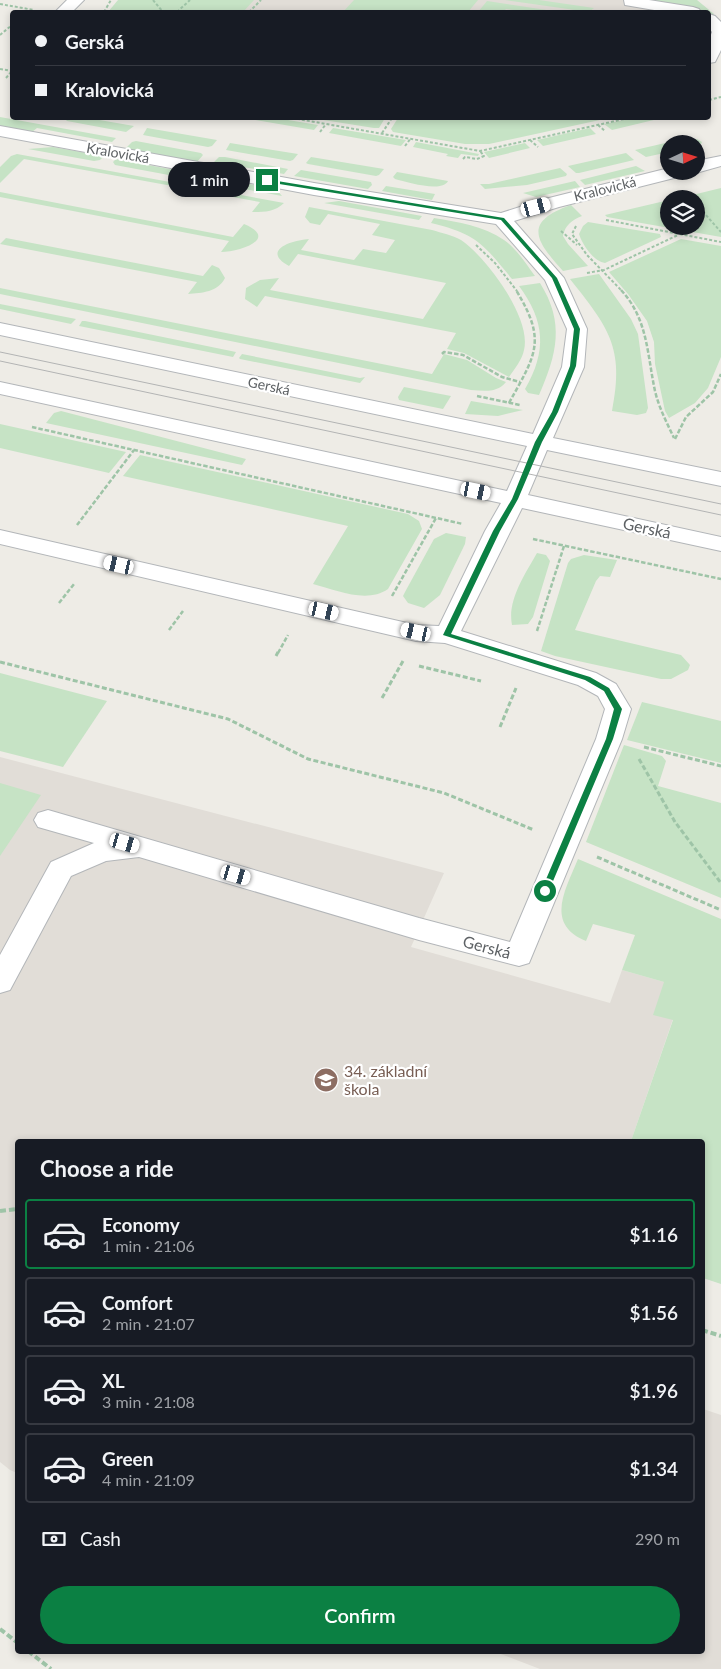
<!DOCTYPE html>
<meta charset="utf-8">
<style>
body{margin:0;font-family:Lato,sans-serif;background:#242831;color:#f1f3f6;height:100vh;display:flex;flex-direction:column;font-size:19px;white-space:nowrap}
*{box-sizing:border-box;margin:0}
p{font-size:16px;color:#9ea1a6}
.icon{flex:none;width:28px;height:28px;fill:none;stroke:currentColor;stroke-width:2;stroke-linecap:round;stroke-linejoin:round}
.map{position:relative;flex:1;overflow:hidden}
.details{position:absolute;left:15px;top:1139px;width:690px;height:515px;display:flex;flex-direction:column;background:#171b24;border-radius:5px;box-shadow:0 2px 8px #0003}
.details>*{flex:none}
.hud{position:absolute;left:10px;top:10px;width:701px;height:110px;border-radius:5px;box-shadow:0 2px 8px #0003;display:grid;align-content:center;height:110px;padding:0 25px;background:#171b24}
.needle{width:32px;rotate:86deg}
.controls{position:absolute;left:660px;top:135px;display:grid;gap:10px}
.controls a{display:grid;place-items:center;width:45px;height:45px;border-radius:50%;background:#171b24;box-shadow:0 2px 8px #0003;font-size:25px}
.end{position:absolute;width:22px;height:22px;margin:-11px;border:6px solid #0b8043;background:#fff;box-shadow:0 0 0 2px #fff}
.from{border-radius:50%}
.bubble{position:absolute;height:35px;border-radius:18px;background:#171b24;box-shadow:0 2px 8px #0003;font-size:16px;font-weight:600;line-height:35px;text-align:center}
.car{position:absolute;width:15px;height:30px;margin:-15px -8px;border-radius:6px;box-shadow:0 0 4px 1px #0007;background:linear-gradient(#fff 24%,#345 0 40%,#fff 0 76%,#345 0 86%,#fff 0)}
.hud b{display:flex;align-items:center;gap:18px;height:48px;font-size:19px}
.hud b+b{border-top:1px solid #363941}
.hud i{width:12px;height:12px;background:#f1f3f6}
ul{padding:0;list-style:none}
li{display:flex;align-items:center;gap:15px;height:70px;margin:0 10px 8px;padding:0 15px;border:2px solid #363941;border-radius:5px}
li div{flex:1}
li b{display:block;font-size:19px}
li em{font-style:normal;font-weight:600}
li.selected{border-color:#0b8043}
li>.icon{width:45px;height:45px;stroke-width:1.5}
h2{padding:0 25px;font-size:22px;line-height:60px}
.pay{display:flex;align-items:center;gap:12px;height:55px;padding:0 25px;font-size:19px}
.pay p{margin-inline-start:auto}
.cta{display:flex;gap:10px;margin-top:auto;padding:10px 25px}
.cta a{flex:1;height:58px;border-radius:30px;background:#0b8043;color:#fff;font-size:20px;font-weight:600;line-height:58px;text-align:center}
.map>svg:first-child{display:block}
.education{fill:#e1ddd7}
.green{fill:#c6e3c5}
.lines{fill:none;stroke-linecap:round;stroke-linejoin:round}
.minor-casing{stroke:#b3b6b9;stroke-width:2}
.path-far3{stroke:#9ec4a7;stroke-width:2;stroke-dasharray:3 2;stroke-linecap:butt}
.path-far2{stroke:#9ec4a7;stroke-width:2.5;stroke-dasharray:4.5 2;stroke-linecap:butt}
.path-far1{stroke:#9ec4a7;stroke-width:3;stroke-dasharray:5 2.5;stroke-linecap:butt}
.path{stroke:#9ec4a7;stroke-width:4;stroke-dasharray:6 3;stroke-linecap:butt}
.minor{fill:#fff;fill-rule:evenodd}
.tram{stroke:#b3b4b4;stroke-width:1}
.route{fill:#0b8043}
.labels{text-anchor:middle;stroke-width:4.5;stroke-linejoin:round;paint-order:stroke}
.far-street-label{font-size:14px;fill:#5d6164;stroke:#fff}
.street-label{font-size:16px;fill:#5d6164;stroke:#fff}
.education-label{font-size:16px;fill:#785e54;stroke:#fff;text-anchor:start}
</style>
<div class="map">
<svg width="721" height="1669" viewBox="0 0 721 1669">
<rect width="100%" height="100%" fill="#eeece6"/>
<!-- education -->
<g class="education">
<polygon points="199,0 656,0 650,12 186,12"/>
<polygon points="0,757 444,873 411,947 610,1003 622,970 664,982 673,1019 631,1141 18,1141 17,1473 10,1470 0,1462"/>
<polygon points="703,1409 721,1415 721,1669 540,1669 493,1651 702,1651"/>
</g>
<!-- green -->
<g class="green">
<polygon points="118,0 254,0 243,12 108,12"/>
<polygon points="354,0 478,0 468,12 343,12"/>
<polygon points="505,0 539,0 594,8 589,12"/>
<polygon points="647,0 697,0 714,14 712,16 709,12"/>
<polygon points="487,1 560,12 528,12 506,9 503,12 478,12"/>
<polygon points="0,117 116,138 112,142 37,128 32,132 0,127"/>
<polygon points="66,118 88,118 134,126 126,132 67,121 65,119"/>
<polygon points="250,118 276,118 318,125 314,130 249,119"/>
<polygon points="311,118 385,118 379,128 374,128"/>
<polygon points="398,118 609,118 489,144 465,144 393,132 391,129"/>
<polygon points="635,118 662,118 612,130 604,124"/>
<polygon points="147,128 217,140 212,146 208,147 143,135"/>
<polygon points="333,128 406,140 401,146 329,133"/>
<polygon points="590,128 596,134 543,146 537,140"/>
<polygon points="697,139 702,142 701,144 669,144 669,152 646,157 635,150 674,141 677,144"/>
<polygon points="136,141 201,153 203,155 197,162 125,149 132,142"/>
<polygon points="416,142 479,154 478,156 461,154 458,158 446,156 448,154 413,147"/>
<polygon points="230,143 298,154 293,160 290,161 226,150"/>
<polygon points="525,143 530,148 489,158 484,152"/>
<polygon points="53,147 104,156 100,160 94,161 28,149"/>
<polygon points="626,153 634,160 579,173 576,173 568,166"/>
<path d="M17,154L284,203C275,212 264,212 252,212L260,202L24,159L0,183V167L11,156Z"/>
<polygon points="219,157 225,157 288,169 284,174 214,162"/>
<polygon points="311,157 384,169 379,175 376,176 308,164 306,163"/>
<polygon points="116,159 271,188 277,190 282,196 115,165 113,162"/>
<polygon points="636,166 645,171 585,185 580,180"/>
<polygon points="560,168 567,174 566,176 527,185 485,189 480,184 489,184"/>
<polygon points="301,170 371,182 372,185 368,189 294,176"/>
<path d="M397,172L448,181C442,193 407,182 395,179L393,177Z"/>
<polygon points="575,181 580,187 536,197 523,193"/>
<polygon points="386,186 435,194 432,200 382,191"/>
<polygon points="721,188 721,237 607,217 605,215 669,200 669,226 696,226 696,199 676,199"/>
<path d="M0,192L233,237L244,224C280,239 239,252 221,252L229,241L0,197Z"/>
<polygon points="339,201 422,216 419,220 324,203"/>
<path d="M571,205L582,216C572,220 565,225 563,236L568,244L588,266L563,271C536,241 522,222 571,205Z"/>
<path d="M309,207L432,230C442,233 452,235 461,240C486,257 532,318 524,350C522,360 515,368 509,377L464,353L447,349L456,333L265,296L257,307L245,299L246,288L260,280L279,278L270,290L423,319L446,283L298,254L289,266C260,250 293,240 309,239L301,250L354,260L363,249L386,253L395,240L372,235L380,224L328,214L320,225L310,223L305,217Z"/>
<path d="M434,218C458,222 484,226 504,240C517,249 526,264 535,276L512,279C483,244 477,234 431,223Z"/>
<path d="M588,222L660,234L661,237L605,263C593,261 582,244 579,234L583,226Z"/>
<path d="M6,238L203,276L212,265L219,268L225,278C218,292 202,293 188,294L197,282L0,244Z"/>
<polygon points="681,239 721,246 721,357 708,388 695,403 669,418 665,411 655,364 654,342 647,321 628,294 609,272"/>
<path d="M599,274L631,319L638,334L648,408L646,413L637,415L612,411C625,347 608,327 570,279Z"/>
<path d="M540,283C565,323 557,354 539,395L528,393L525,389C547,351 545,321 519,286Z"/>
<path d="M0,288L432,374L444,354L467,360L496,378L506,382C497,393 485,391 471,390L0,294Z"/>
<polygon points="0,304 76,319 71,324 0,309"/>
<polygon points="82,321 85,321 236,352 233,357 79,326"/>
<polygon points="242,354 360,378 365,377 360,383 240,359 239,358"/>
<polygon points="404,387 451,396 443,409 399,400 398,397"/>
<polygon points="471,401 523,410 498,416 465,414"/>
<polygon points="61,411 246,459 242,465 46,423 54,413"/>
<polygon points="0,424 126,452 109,473 0,448"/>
<path d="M140,455L408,514L419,521L422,529L388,589C367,604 336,590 313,584L348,526L123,476Z"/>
<polygon points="446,533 466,537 465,544 440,595 424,608 408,603 403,596 405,592 434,539"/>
<path d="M537,553L546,555L550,561L533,617L528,624L512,625C507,601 525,574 537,553Z"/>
<polygon points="584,555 617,560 610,577 600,576 596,581 575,630 681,655 690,665 688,670 671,679 661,679 555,656 541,651 568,563 571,559"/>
<polygon points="0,673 107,701 63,767 0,751"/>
<polygon points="642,702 721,721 721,763 627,740"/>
<polygon points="624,745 662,756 666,761 658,786 721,803 721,898 586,842"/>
<polygon points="0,783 41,795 0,856"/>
<path d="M578,859L721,919V1284L703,1278L702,1141H631L673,1020L653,1015L664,982L622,970L635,935L593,924L586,941C544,924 566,889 578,859Z"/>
</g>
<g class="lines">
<defs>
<g id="minor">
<polygon points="67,0 84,0 72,12 55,12"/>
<polygon points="624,0 649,0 693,7 699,9 701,12 666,12 625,5"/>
<polygon points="709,14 715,16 721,22 721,50 715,62 709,63 709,40 712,32 709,28"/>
<polygon points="0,126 314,183 501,213 545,199 669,168 669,171 688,171 686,175 559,207 514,221 564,278 587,329 584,367 553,438 721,472 721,486 547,450 528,495 721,537 721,551 522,508 461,631 596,673 616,684 631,709 622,739 529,963 519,966 419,940 139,857 106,861 71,876 10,990 0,993 0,955 51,862 94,843 38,827 34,820 38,813 48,810 419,918 510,942 596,739 605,709 598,696 578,685 445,643 416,641 0,544 0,530 416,625 439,626 485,531 501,503 0,394 0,382 507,491 527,446 0,335 0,323 533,434 562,367 567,329 545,280 496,224 314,195 0,136"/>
<polygon points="721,156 721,166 696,173 691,171 696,171 696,161"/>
</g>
</defs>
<!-- minor casing -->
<use href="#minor" class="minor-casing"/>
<!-- path-far3 -->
<g class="path-far3">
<polyline points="153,0 163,12"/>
<polyline points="0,4 34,10"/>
<polyline points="104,12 111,0"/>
<polyline points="177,12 190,0"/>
<polyline points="249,12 261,0"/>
<polyline points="0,35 12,25"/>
<polyline points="0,69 12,71"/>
<polyline points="6,78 12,71"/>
<polyline points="709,100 721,97"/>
<polyline points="292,118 480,151 629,118"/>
<polyline points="598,125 605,131"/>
<polyline points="320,132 326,124"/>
<polyline points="382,133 392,118"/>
<polyline points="530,140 538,147"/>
<polyline points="405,146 411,138"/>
<polyline points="463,159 465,157 477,159 484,156 480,151"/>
<polyline points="696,204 721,232"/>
<polyline points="606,220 721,242"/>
<polyline points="576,226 572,234 587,255 622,291"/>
<polyline points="561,231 577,245"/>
<polyline points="476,245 495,263 517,291"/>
<polyline points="587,273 604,270 678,235"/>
</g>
<!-- path-far2 -->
<g class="path-far2">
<path d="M621,290C648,319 647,354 655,391C659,408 667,423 674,438"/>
<polyline points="442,354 444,352 463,355 502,377 520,382"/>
<polyline points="477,396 520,405"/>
<path d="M509,403C536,354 547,341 516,290"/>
<polyline points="32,427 463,524"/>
<polyline points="675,439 686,417 713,392 721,374"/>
<polyline points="77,525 134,450"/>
<polyline points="533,539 721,579"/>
<polyline points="392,596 436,518"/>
<polyline points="59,603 74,584"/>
<polyline points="169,630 183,611"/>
<polyline points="537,631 564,546"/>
<polyline points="278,653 288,635"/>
</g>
<!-- path-far1 -->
<g class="path-far1">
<polyline points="276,656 278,652"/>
<polyline points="0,662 228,719 308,759 444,793 534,830"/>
<polyline points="419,666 481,681"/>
<polyline points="382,698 403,661"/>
<polyline points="500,727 516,688"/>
<polyline points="644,747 721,766"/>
<polyline points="639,759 675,822 721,883"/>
<polyline points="597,857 721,910"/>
</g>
<!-- path -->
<g class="path">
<polyline points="0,1211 18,1209"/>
<polyline points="702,1330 721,1336"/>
<polyline points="0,1629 18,1643"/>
<polyline points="28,1651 51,1669"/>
</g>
<!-- minor -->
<use href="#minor" class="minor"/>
<!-- tram -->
<g class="tram">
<polyline points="0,352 721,504"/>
<polyline points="0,361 721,515"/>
</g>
</g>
<!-- route -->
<polygon class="route" points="265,179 504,218 557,278 580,329 576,366 558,412 542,442 518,499 500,531 451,634 590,677 609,688 622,709 613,739 548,893 542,893 541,891 606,739 614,709 604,691 585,680 443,635 493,531 512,499 535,442 552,412 570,366 574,329 552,278 501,220 267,182"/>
<!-- icons -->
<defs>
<symbol id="school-disc" viewBox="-11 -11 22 22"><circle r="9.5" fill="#8d6e63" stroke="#fff"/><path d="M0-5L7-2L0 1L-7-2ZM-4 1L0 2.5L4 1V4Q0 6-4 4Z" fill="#fff"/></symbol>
</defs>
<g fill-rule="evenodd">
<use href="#school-disc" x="312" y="1066" width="28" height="28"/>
</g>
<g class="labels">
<!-- far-street labels -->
<g class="far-street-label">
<text transform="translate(118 153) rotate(10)" y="5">Kralovická</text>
<text transform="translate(605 189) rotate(-14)" y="5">Kralovická</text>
<text transform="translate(269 386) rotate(12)" y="5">Gerská</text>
</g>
<!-- street labels -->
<g class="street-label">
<text transform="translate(647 528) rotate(12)" y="6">Gerská</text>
<text transform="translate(487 947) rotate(15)" y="6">Gerská</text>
</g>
<!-- education labels -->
<g class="education-label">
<text x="344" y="1077">34. základní<tspan x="344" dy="18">škola</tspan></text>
</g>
</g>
</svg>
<div class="controls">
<a><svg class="needle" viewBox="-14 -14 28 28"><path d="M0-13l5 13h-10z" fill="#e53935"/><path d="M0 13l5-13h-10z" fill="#9ea1a6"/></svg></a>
<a><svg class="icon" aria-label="layers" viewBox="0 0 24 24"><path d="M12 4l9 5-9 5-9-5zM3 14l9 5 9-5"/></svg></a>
</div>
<i class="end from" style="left:545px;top:891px"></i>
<i class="end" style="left:267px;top:180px"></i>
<div class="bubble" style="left:168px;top:162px;width:82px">1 min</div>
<i class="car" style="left:536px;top:207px;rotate:75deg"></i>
<i class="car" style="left:476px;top:491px;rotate:102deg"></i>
<i class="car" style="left:119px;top:565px;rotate:283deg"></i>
<i class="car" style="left:324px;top:611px;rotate:103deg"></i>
<i class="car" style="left:416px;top:632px;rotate:283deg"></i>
<i class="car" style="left:125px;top:843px;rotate:106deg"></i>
<i class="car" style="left:236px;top:875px;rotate:106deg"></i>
<div class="hud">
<b><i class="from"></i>Gerská</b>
<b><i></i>Kralovická</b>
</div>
<section class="details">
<h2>Choose a ride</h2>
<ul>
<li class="selected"><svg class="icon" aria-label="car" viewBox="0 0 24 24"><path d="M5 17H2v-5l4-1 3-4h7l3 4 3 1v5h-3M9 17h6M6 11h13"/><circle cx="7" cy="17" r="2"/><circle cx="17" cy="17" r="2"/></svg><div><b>Economy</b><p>1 min · 21:06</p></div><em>$1.16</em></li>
<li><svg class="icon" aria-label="car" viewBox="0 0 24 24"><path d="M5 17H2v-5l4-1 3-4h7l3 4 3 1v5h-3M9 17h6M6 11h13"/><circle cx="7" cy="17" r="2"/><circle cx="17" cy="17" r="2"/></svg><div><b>Comfort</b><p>2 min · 21:07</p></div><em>$1.56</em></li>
<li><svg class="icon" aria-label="car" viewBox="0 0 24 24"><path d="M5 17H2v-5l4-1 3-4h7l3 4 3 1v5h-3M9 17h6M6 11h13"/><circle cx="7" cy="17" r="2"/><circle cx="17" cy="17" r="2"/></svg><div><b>XL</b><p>3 min · 21:08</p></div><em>$1.96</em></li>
<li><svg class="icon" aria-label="car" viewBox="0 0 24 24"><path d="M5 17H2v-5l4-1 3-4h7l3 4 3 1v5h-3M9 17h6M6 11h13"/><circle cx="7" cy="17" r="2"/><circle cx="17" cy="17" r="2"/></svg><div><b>Green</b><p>4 min · 21:09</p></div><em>$1.34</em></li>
</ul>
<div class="pay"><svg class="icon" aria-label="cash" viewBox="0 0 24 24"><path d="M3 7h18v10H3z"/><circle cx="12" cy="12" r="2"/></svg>Cash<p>290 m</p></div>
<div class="cta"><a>Confirm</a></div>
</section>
</div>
